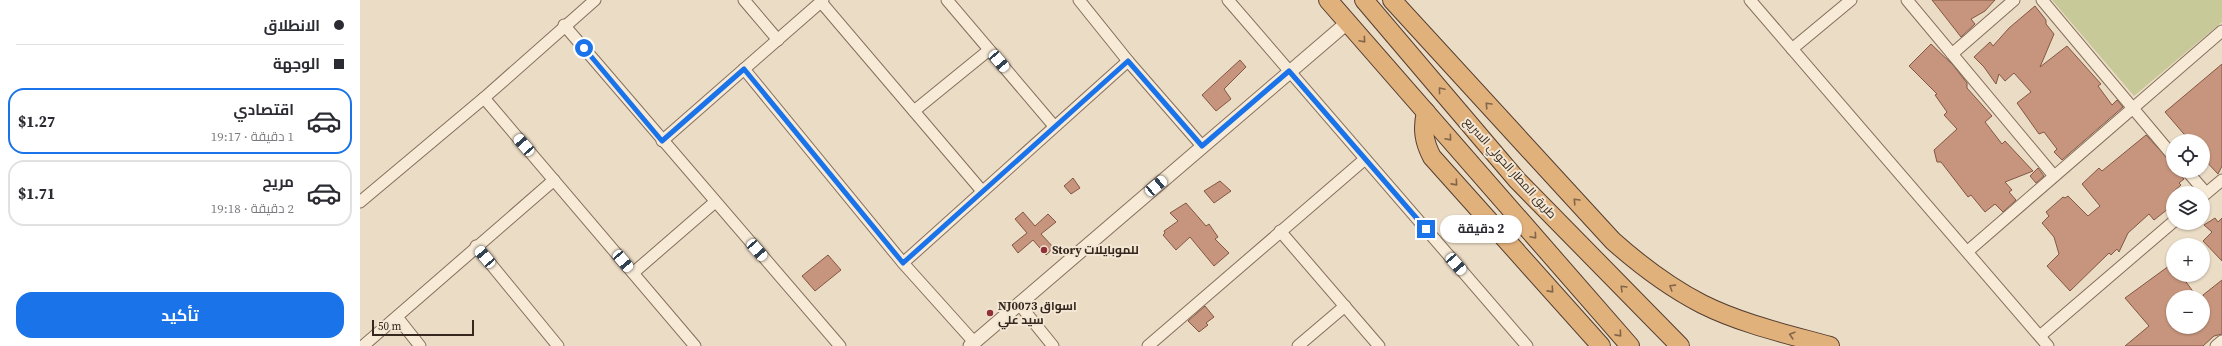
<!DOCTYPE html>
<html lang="ar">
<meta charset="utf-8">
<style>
body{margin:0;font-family:"Source Serif 4",Cairo,serif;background:#f7f7f7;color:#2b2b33;direction:rtl;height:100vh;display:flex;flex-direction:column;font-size:15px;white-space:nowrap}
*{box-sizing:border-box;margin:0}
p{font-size:13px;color:#7c7c81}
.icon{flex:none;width:22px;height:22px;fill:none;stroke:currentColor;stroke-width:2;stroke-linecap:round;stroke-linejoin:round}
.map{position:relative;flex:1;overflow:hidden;direction:ltr}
.sheet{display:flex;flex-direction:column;background:#fff;width:360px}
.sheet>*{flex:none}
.hud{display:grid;align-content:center;height:88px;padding:0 16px;background:#fff}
.fabs{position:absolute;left:1806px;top:134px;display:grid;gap:8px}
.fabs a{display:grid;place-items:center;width:44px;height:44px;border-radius:50%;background:#fff;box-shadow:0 1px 3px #0004;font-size:20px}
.scale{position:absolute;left:12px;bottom:10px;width:102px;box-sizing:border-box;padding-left:4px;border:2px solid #36281f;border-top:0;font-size:11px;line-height:14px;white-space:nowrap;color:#36281f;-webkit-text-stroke:3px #f3e7d4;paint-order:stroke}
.end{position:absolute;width:18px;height:18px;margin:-9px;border:5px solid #1a73e8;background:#fff;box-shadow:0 0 0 2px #fff}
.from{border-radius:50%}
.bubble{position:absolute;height:28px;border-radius:14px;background:#fff;box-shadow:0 1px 3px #0004;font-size:13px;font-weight:700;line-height:28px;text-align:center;direction:rtl}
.car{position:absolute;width:12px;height:24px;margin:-12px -6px;border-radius:5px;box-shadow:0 0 3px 1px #0007;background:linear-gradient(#fff 24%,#345 0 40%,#fff 0 76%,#345 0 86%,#fff 0)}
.hud b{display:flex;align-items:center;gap:14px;height:38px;font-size:15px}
.hud b+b{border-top:1px solid #e1e1e2}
.hud i{width:10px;height:10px;background:#2b2b33}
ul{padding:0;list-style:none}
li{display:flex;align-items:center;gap:12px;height:66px;margin:0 8px 6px;padding:0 8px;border:2px solid #e1e1e2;border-radius:16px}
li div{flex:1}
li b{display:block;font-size:15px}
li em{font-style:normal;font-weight:700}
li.selected{border-color:#1a73e8}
li>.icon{width:36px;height:36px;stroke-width:1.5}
.action{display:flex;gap:8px;margin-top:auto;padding:8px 16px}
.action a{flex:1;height:46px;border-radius:16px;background:#1a73e8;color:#fff;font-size:16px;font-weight:700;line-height:46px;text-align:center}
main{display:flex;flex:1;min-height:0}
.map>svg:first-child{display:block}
.green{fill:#c7c999}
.building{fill:#c7957d;stroke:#835743}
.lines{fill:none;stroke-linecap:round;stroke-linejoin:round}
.minor-casing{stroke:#856e5c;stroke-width:13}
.tertiary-casing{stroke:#856e5c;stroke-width:15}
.trunk-casing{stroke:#533d30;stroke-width:20}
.minor{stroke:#f7ebd7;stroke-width:11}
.tertiary{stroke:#f7ebd7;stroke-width:13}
.trunk{stroke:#e1b17c;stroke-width:18}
.oneway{stroke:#836649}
.route{stroke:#1a73e8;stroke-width:5}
.poi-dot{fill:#903038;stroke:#f3e7d4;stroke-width:1.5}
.labels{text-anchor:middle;stroke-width:4;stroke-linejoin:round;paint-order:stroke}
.street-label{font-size:12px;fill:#36281f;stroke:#f3e7d4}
.poi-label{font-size:12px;font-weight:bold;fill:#36281f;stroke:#f3e7d4;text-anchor:start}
</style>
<main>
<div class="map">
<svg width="1862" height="346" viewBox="0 0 1862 346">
<rect width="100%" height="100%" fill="#ebdcc5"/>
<!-- green -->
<polygon class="green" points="1692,0 1862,0 1862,22 1774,96"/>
<!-- building -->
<g class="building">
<polygon points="1572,0 1635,0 1625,11 1611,19 1615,24 1601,37"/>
<polygon points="1675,6 1686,20 1686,24 1694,34 1680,67 1707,46 1741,84 1738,86 1752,105 1757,100 1763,107 1702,160 1694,152 1697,149 1684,132 1679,134 1657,103 1671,92 1654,73 1645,81 1639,74 1636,84 1624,67 1614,57 1630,42 1633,46 1649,28"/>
<polygon points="1571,44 1593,65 1607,83 1607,88 1632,116 1625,122 1642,144 1645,141 1673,171 1645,182 1652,190 1649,192 1656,200 1643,212 1635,204 1625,212 1611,195 1608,197 1581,162 1577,162 1574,150 1597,129 1584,115 1587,112 1575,95 1577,94 1549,66"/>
<polygon points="880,60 886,67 864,89 871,99 856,111 842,95"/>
<polygon points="1862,64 1862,166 1858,174 1843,158 1843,141 1830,141 1805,112"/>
<polygon points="1786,135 1813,164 1813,171 1818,171 1824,179 1819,183 1821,185 1813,192 1813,205 1794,220 1789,214 1768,233 1759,252 1757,249 1751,255 1749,253 1710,291 1687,266 1699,254 1694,237 1682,223 1689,216 1686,212 1703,197 1705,198 1708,196 1728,216 1740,206 1722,184 1739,168 1742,171"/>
<polygon points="1678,168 1684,176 1676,183 1670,176"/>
<polygon points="713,178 720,188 711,194 704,186"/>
<polygon points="860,181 871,191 854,203 844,191"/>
<polygon points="826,203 846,226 849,224 858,237 855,239 869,253 854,266 830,237 816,250 803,235 805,233 804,231 818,221 810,213"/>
<polygon points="663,212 675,226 688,214 696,222 681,234 694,248 686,255 673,240 658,253 652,245 667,233 655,219"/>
<polygon points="1855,218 1858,222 1862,218 1862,261 1843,241 1852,232 1844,225"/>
<polygon points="468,255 481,270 455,291 442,276"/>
<polygon points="1813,263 1813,275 1821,275 1837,297 1813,297 1813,327 1843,327 1843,295 1862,280 1862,334 1854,336 1843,346 1765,346 1789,326 1765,298"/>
<polygon points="845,306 854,317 846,323 848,325 839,332 828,321"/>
</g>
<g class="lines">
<defs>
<g id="minor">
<polyline points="384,0 418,40"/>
<polyline points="587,0 694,126"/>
<polyline points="719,0 768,61 842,146"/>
<polyline points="868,0 1167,346"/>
<polyline points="1390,0 1688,346"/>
<polyline points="1547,0 1694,176"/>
<polyline points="1682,0 1813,156"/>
<polyline points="461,2 622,191"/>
<polyline points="204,25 480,346"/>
<polyline points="1432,49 1491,0"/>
<polyline points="1592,54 1654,0"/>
<polyline points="384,69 543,263 614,342"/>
<polyline points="124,98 335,346"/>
<polyline points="554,111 629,50"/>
<polyline points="302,141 463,0"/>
<polyline points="1827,171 1846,193"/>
<polyline points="1843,196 1862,180"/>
<polyline points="0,202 124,98 235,0"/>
<polyline points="920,231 1019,346"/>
<polyline points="116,246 198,346"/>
<polyline points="1608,251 1862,31"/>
<polyline points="543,263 768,61"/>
<polyline points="273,273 355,202"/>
<polyline points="659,304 693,346"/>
<polyline points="37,317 60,346"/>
<polyline points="1680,336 1813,222"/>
<polyline points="3,346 194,180"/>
<polyline points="788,346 1005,159"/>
<polyline points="938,346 985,306"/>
<polyline points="1856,346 1862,341"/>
</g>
<polyline id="tertiary" points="610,346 988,22"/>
<g id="trunk">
<polyline points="968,0 1270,346"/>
<polyline points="1004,0 1157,180 1320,346"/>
<path d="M1032,0L1253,241C1280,265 1309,287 1342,304C1382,324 1427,334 1470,346"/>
<path d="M1066,112C1062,129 1064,142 1072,157L1241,346"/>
</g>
</defs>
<!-- minor casing -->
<use href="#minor" class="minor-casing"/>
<!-- tertiary casing -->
<use href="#tertiary" class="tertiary-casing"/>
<!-- trunk casing -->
<use href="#trunk" class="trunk-casing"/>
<!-- minor -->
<use href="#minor" class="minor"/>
<!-- tertiary -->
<use href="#tertiary" class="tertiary"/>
<!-- trunk -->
<use href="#trunk" class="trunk"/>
</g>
<!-- one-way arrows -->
<defs><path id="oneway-chevron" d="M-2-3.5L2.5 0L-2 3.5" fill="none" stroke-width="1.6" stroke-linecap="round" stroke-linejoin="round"/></defs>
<g class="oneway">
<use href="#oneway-chevron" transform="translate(1003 40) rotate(49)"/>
<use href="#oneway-chevron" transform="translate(1081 90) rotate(-130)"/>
<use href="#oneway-chevron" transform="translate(1128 105) rotate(-133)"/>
<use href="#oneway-chevron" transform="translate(1089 138) rotate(49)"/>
<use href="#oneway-chevron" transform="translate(1095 183) rotate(48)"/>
<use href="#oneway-chevron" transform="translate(1216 201) rotate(-133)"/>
<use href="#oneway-chevron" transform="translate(1174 236) rotate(49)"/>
<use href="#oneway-chevron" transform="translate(1312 287) rotate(-148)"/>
<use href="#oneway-chevron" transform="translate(1263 288) rotate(-135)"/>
<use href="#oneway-chevron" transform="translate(1191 290) rotate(48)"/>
<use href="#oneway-chevron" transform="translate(1259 334) rotate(48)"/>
<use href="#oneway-chevron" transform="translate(1432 335) rotate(-164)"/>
</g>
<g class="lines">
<!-- route -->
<polyline class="route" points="224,48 302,141 384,69 543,263 768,61 842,146 929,71 1066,229"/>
</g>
<!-- markers -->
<g class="poi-dot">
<circle cx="684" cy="250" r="4"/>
<circle cx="630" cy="313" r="4"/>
</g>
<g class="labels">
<!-- street labels -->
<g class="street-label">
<text transform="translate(1150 168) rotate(48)" y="4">طريق المطار الحولي السريع</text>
</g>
<!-- poi labels -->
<g class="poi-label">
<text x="692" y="254">Story للموبايلات</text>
<text x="638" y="310">NJ0073 اسواق<tspan x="638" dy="14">سيد علي</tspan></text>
</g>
</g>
</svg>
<div class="fabs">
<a><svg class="icon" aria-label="locate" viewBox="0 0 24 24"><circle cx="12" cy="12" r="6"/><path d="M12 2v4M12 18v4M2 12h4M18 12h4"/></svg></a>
<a><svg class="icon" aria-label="layers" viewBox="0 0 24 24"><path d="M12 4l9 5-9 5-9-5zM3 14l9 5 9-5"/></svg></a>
<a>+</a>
<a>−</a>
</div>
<div class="scale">50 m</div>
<i class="end from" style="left:224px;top:48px"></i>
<i class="end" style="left:1066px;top:229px"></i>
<div class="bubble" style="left:1080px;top:215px;width:82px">2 دقيقة</div>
<i class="car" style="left:639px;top:61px;rotate:140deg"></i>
<i class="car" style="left:164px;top:145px;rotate:319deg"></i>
<i class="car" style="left:796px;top:186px;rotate:50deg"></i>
<i class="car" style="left:397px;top:250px;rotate:139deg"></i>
<i class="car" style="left:125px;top:257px;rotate:320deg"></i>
<i class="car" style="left:263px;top:261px;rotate:140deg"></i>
<i class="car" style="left:1096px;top:264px;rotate:139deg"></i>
</div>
<section class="sheet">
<div class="hud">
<b><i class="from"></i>الانطلاق</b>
<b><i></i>الوجهة</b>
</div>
<ul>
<li class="selected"><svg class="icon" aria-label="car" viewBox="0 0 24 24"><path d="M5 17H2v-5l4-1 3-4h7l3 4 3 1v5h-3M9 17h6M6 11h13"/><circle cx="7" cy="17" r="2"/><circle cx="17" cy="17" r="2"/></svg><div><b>اقتصادي</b><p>1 دقيقة · 19:17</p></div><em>$1.27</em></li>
<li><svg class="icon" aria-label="car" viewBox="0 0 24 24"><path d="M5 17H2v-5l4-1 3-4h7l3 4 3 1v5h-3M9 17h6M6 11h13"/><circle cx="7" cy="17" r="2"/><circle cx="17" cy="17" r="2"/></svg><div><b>مريح</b><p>2 دقيقة · 19:18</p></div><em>$1.71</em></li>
</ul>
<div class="action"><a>تأكيد</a></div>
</section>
</main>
